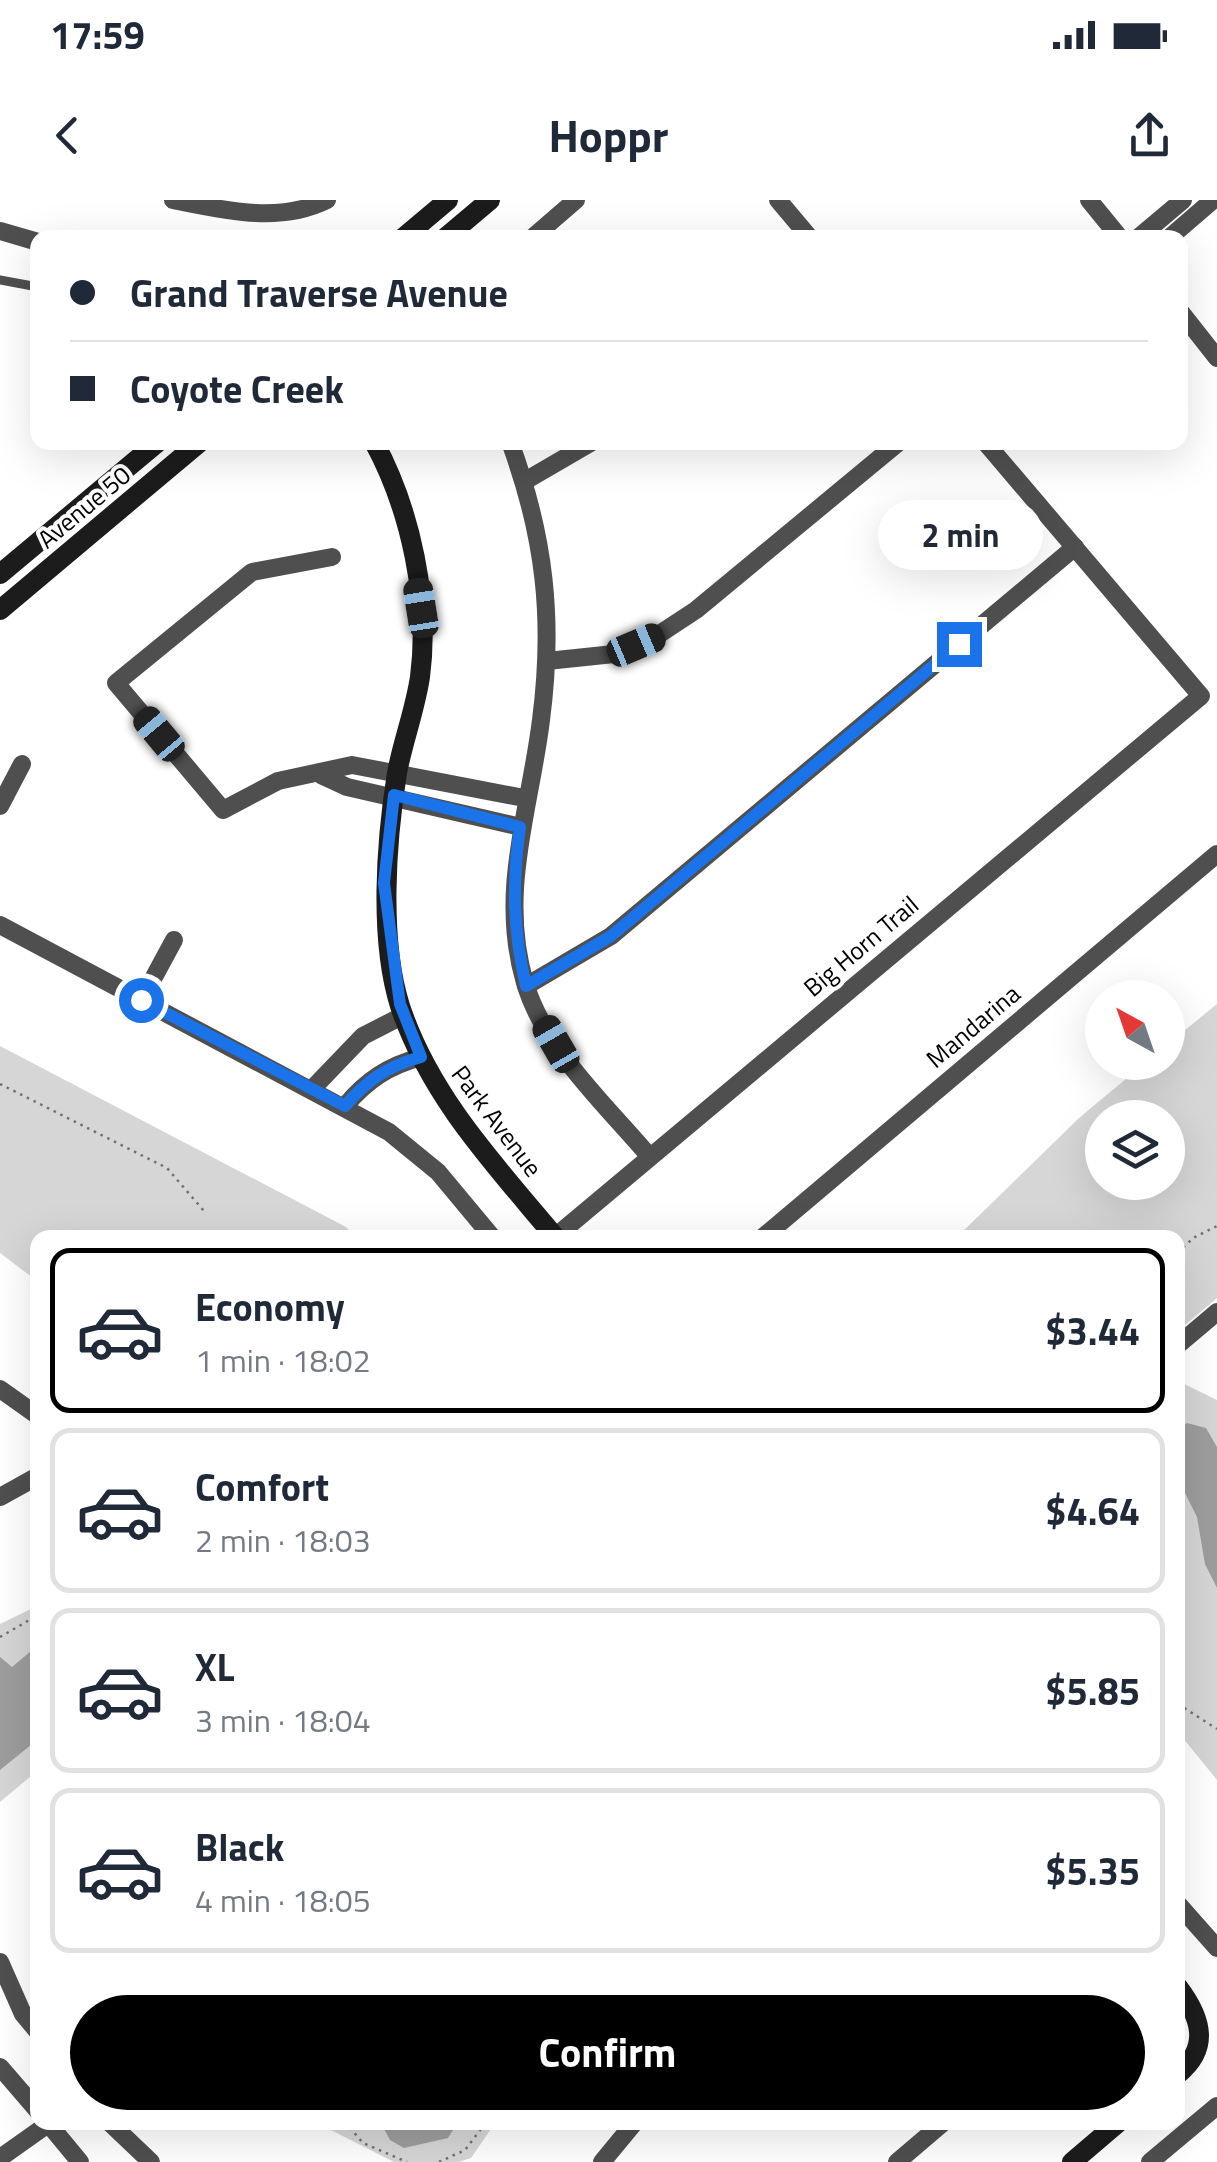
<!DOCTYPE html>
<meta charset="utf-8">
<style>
body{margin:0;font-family:"Titillium Web",sans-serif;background:#f6f6f7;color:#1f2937;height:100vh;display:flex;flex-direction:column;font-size:38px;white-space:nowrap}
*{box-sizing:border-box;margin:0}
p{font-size:32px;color:#747a83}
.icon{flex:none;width:55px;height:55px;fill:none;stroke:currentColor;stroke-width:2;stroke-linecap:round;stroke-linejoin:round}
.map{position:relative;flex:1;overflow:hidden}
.drawer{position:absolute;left:30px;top:1030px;width:1155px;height:900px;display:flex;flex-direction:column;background:#fff;border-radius:20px;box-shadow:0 10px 40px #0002}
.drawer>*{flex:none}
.hud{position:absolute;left:30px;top:30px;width:1158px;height:220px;border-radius:20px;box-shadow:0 10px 40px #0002;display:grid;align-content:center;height:220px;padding:0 40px;background:#fff}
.needle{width:65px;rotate:320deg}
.tools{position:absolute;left:1085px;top:780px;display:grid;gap:20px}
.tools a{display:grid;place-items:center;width:100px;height:100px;border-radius:50%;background:#fff;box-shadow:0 10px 40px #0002;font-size:50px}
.end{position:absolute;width:45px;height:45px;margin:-22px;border:12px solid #1a73e8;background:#fff;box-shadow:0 0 0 5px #fff}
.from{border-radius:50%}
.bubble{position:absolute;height:70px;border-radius:35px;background:#fff;box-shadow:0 10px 40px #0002;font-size:32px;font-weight:700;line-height:70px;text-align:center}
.car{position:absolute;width:30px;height:60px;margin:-30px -15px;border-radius:12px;box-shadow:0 0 8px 2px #0007;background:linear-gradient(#222 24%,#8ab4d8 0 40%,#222 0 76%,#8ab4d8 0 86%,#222 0)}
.hud b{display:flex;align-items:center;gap:35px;height:95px;font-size:38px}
.hud b+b{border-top:2px solid #e0e1e3}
.hud i{width:25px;height:25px;background:#1f2937}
ul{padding:18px 0 0;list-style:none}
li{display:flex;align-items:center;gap:30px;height:165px;margin:0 20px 15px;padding:0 20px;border:5px solid #e0e1e3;border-radius:20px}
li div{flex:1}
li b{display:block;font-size:38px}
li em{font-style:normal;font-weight:700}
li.active{border-color:#000}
li>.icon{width:90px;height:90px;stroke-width:1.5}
.action{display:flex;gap:20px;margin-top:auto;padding:20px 40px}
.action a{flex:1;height:115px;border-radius:60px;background:#000;color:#fff;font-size:40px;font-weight:700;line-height:115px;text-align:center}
.status{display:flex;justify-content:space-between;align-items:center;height:70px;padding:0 50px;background:#fff;direction:ltr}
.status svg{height:28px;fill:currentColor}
header{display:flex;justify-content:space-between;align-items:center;height:130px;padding:0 40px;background:#fff;font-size:45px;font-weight:700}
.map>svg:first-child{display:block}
.green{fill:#d6d6d6;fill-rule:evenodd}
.water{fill:#9d9d9d}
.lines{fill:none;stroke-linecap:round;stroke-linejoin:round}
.path{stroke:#717171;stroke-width:2.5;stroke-dasharray:2.5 5;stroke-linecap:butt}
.lane{stroke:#4f4f4f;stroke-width:9}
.street{stroke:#4f4f4f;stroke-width:18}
.secondary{stroke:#1c1c1c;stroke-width:20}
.route{stroke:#1a73e8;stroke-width:12}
.labels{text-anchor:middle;stroke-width:8;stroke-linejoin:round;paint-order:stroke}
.street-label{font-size:25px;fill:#000;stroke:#fff}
</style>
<div class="status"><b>17:59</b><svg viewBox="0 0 49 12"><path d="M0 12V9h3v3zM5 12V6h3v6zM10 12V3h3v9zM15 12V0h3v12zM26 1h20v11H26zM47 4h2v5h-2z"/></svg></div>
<header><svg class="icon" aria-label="back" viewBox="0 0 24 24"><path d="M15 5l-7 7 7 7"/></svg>Hoppr<svg class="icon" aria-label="share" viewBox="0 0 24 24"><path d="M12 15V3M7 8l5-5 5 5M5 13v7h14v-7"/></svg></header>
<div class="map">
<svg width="1217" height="1962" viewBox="0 0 1217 1962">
<rect width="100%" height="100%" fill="#fff"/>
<!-- green -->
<g class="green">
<path d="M1217,804V1098L1178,1131V1038L957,1037L1079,918L1145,863L1168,862V844ZM1102,918H1168V982H1102Z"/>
<polygon points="0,846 346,1027 355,1037 38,1038 37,1081 0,1053"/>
<polygon points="1178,1181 1217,1200 1217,1580 1178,1532"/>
<polygon points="37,1406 37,1587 31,1576 0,1602 0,1424"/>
<polygon points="317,1923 495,1923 471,1958 458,1962 394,1962"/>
</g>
<!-- water -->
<g class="water">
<polygon points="1187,1223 1206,1228 1217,1247 1217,1388 1205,1364 1197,1317 1178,1279 1178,1229"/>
<polygon points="37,1446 37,1540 0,1570 0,1457 12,1467"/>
<polygon points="381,1923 451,1923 453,1930 448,1938 404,1948 390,1940"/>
</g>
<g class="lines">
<!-- path -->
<g class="path">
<polyline points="0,884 167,968 204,1011"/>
<polyline points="1178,1053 1193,1038 1217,1026"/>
<polyline points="0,1437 38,1415"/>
<polyline points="1178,1504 1217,1529"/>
<polyline points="345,1922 363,1943 407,1962"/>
<polyline points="439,1962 465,1950 486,1922"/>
</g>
<!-- lane -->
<polyline class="lane" points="0,80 38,87"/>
<!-- street -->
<g class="street">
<path d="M173,0C223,10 279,24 327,0"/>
<polyline points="778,0 810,38"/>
<polyline points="1089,0 1120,38"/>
<polyline points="0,31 38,42"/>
<polyline points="532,38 576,0"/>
<polyline points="1138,38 1183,0"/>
<polyline points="1169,38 1213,0"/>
<polyline points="1180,111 1217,158"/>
<path d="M510,242C545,337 554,420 541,520C530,610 498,692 525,783C545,850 605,904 649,956"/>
<polyline points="525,281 592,242"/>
<polyline points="332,357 252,372 116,483 223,610 278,581 352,565 524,598"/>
<polyline points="547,461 614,454 658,435 696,410 899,242"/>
<polyline points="321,575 347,587 521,627"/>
<polyline points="0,606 22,564"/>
<polyline points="0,725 389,932 438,972 493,1038"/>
<polyline points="526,786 611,736 1075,347"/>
<polyline points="141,801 174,740"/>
<polyline points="313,888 363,836 404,815"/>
<path d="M345,906C367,880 388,866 421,857"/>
<polyline points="555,1037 1201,496 985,242"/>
<polyline points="762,1038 1217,654"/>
<polyline points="1178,1145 1217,1112"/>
<polyline points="0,1189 38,1216"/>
<polyline points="0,1297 38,1276"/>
<polyline points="1178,1704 1217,1748"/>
<polyline points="0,1762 23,1814 38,1832"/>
<polyline points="0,1867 38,1911"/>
<polyline points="47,1922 80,1962"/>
<polyline points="109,1922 151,1962"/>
<polyline points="0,1958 48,1924"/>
<polyline points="602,1962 635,1922"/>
<polyline points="897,1962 944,1922"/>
<polyline points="1150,1962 1217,1906"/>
</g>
<!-- secondary -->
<g class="secondary">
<polyline points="403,38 448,0"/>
<polyline points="445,38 490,0"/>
<path d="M374,242C411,310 430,401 420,477C415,510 403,541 397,573C386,642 379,739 400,806C430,897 496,966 556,1038"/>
<polyline points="0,374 158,242"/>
<polyline points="0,410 200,242"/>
<path d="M1178,1787C1201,1817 1211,1847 1178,1874"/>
<polyline points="1072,1962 1119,1922"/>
</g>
</g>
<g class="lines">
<!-- route -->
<path class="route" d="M141,800L345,906C367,880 388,866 421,857L400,804L384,683L394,595L520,627C512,683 513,731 526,786L611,736L959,444"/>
</g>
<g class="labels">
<!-- street labels -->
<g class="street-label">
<text transform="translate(84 307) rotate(-40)" y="9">Avenue 50</text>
<text transform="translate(861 746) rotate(-40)" y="9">Big Horn Trail</text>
<text transform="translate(973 826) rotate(-40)" y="9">Mandarina</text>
<text transform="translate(497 921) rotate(53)" y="9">Park Avenue</text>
</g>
</g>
</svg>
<div class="tools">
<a><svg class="needle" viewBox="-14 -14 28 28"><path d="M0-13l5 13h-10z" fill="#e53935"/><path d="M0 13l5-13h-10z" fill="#747a83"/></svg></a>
<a><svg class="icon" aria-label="layers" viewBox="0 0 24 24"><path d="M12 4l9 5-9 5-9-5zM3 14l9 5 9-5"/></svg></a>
</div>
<i class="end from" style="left:141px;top:800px"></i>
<i class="end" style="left:959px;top:444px"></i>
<div class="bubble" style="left:878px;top:300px;width:165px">2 min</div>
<i class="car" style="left:421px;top:408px;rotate:351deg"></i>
<i class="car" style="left:636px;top:445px;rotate:67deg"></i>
<i class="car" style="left:159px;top:534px;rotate:320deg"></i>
<i class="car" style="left:556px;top:844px;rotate:330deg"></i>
<div class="hud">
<b><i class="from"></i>Grand Traverse Avenue</b>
<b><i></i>Coyote Creek</b>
</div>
<section class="drawer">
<ul>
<li class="active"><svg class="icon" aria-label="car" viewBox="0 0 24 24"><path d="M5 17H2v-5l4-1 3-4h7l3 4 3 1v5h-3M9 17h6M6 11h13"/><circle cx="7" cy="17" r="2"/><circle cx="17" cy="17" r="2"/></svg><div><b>Economy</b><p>1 min · 18:02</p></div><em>$3.44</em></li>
<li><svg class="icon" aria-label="car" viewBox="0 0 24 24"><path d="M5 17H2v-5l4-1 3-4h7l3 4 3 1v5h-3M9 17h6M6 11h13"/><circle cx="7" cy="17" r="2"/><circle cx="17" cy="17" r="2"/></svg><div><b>Comfort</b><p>2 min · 18:03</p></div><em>$4.64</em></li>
<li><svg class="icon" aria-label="car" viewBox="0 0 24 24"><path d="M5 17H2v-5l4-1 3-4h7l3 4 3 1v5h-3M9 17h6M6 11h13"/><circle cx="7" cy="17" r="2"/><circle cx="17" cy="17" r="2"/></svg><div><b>XL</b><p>3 min · 18:04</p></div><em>$5.85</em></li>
<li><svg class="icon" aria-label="car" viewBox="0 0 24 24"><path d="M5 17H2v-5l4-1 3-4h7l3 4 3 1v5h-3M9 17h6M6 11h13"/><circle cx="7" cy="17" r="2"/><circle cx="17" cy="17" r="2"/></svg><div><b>Black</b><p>4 min · 18:05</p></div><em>$5.35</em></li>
</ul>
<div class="action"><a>Confirm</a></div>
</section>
</div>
